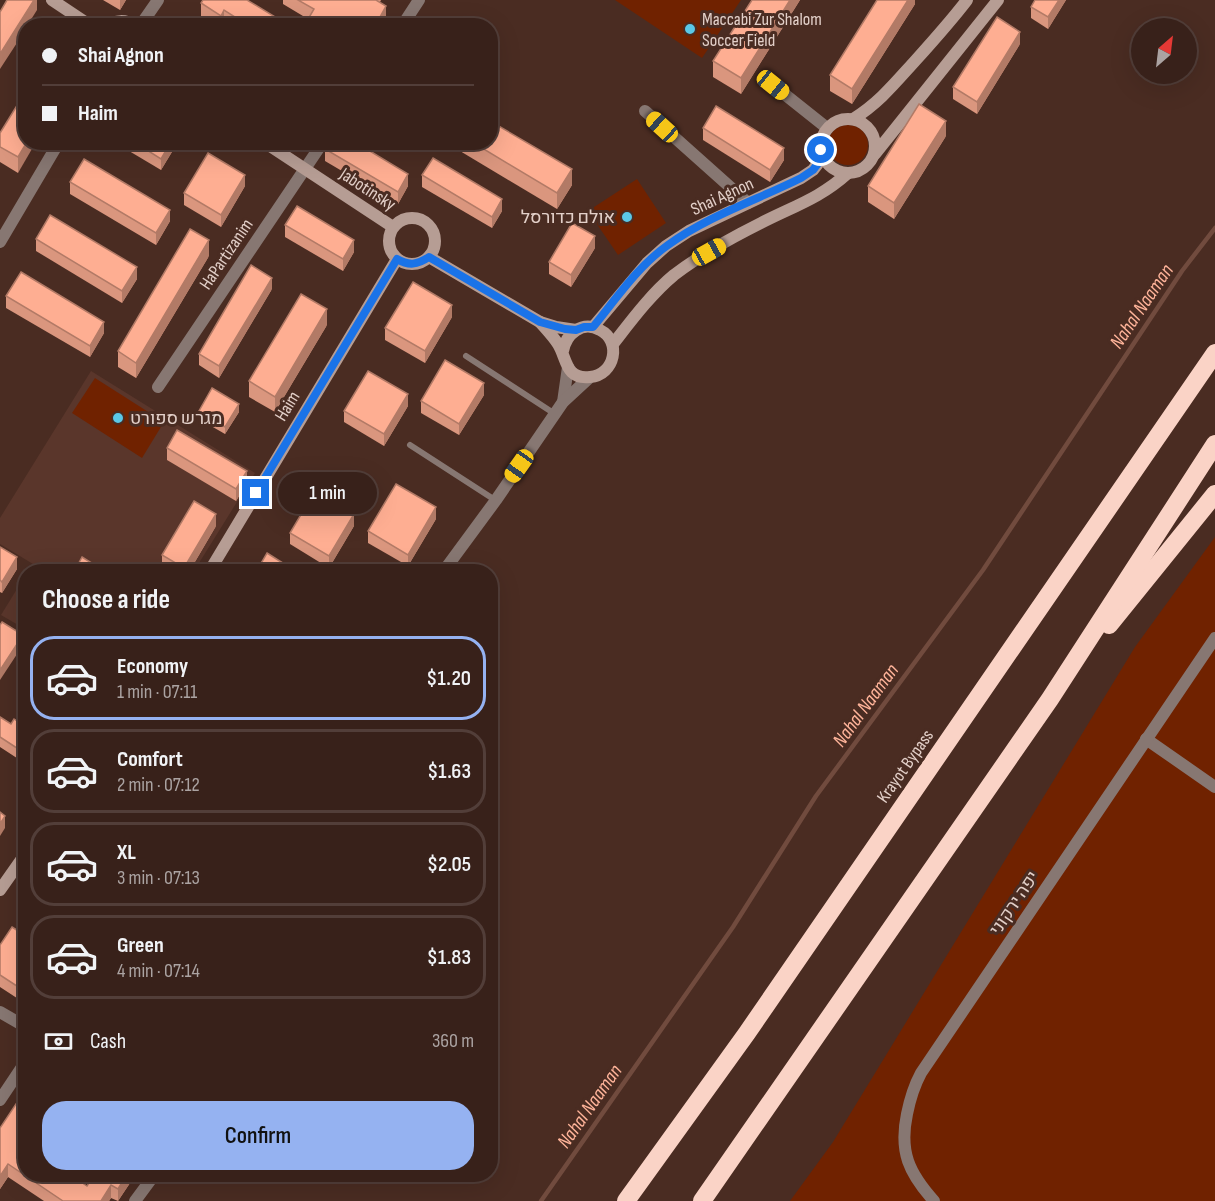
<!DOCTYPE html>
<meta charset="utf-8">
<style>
body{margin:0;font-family:"Sofia Sans Condensed",Heebo,sans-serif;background:#3f2923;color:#f1f3f6;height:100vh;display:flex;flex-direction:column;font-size:22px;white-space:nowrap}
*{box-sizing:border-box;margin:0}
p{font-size:20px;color:#aba3a2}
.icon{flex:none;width:33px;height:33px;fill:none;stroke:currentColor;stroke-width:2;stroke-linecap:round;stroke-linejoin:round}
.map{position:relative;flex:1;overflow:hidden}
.side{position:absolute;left:18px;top:564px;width:480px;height:618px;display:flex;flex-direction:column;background:#38211a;border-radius:24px;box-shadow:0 6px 24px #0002,0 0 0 2px #523e39}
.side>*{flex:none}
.hud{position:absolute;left:18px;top:18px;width:480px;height:132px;border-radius:24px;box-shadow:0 6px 24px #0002,0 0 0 2px #523e39;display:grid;align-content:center;height:132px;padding:0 24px;background:#38211a}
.needle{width:39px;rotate:28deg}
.fabs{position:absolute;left:1131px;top:18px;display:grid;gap:12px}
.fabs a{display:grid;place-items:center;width:66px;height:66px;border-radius:50%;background:#38211a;box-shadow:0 6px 24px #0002,0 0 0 2px #523e39;font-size:30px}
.end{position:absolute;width:27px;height:27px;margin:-14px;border:8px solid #1a73e8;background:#fff;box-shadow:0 0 0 3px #fff}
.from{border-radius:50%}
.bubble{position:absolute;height:42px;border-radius:21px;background:#38211a;box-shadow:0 6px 24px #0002,0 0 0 2px #523e39;font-size:20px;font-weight:600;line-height:42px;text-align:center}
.car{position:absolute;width:18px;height:36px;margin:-18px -9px;border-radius:8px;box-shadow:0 0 4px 2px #0007;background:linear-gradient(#f5c518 24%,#345 0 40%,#f5c518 0 76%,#345 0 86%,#f5c518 0)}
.hud b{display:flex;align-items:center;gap:21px;height:57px;font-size:22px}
.hud b+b{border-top:2px solid #523e39}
.hud i{width:15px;height:15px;background:#f1f3f6}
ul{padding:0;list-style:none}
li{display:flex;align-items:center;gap:18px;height:84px;margin:0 12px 9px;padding:0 12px;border:3px solid #523e39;border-radius:24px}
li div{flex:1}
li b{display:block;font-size:22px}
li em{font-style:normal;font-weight:600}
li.active{border-color:#95b2f1}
li>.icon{width:54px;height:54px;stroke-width:1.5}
h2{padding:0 24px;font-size:27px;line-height:72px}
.pay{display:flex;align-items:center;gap:15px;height:66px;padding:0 24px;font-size:22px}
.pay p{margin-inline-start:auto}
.cta{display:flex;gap:12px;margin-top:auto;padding:12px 24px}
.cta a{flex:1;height:69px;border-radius:24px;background:#95b2f1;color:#111;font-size:24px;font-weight:600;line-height:69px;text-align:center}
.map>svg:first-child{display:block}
.built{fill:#5a362b}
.green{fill:#702200}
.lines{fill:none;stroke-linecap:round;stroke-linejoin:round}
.stream{stroke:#714b3e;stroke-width:4.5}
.lane{stroke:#877772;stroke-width:6}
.street{stroke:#877772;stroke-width:12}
.secondary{stroke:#b69d94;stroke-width:12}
.highway{stroke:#fad3c6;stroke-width:18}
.wall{fill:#da967e}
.shaded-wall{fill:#b27a66}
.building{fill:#feae92;stroke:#b27a66;stroke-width:1.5}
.route{stroke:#1a73e8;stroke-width:8}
.poi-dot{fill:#5bc8e7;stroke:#4a2c22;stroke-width:2}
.labels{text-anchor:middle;stroke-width:6;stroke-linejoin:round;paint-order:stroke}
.poi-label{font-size:18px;fill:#e3d0c9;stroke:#4a2c22;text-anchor:start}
.street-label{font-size:18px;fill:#e3d0c9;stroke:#4a2c22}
.water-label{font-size:20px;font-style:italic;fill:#ffb49a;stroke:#4a2c22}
</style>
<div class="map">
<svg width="1215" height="1201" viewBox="0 0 1215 1201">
<rect width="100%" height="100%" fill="#4a2c22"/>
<!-- built -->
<g class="built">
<polygon points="91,371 255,473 194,571 28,571 33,564 0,544 0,518"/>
<polygon points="25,576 25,629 1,615"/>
</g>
<!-- green -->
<g class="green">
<polygon points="615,0 741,0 702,58"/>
<circle cx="848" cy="145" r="20"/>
<polygon points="637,179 666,223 618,255 588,211"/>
<polygon points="95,378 164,422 142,458 72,413"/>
<polygon points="1215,537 1215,1201 790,1201 833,1142 1135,647"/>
</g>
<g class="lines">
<!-- stream -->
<polyline class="stream" points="541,1201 733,927 816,796 983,570 1182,271 1215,228"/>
<!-- lane -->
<g class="lane">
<polyline points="466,356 555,414"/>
<polyline points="410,445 495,500"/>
</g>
<!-- street -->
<g class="street">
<polyline points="140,26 158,0"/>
<polyline points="402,26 419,0"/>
<polyline points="773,85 827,128"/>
<polyline points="645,111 748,203"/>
<polyline points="0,242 59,142"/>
<polyline points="158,387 323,142"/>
<polyline points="563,402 568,367"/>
<polyline points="443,572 496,500 563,402 589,378"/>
<polyline points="1146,739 1215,787"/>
<polyline points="0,1012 26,1027"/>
<polyline points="0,1100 26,1061"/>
<polyline points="135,1201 155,1174"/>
<path d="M934,1201C909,1173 899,1152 907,1114C910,1099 914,1086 921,1073L1215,638"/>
</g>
<!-- secondary -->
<g class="secondary">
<polyline points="52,0 91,26"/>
<path d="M105,26C116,20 125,19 136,26"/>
<circle cx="848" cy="146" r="27"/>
<path d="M853,119C879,103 895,83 915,61C933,41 951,21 967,0"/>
<polyline points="264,142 393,227"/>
<polyline points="875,154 998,0"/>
<circle cx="412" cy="241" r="23"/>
<polyline points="429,257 540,322 556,327 576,330"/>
<path d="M540,322C546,329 553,336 558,344C567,358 565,380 590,377C615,375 622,341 600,330C582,320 566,334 563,351"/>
<polyline points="593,327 647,263 666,246 689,231 801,178 813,170 823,157"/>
<path d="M613,344C631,321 651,294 674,275C700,255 731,238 761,223C794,206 819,199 848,173"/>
<polyline points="209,572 397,259"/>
<polyline points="0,890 26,853"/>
</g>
<!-- highway -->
<g class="highway">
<polyline points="1109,625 1215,494"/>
<polyline points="626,1201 747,1033 1215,353"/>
<polyline points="702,1201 1050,699 1215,444"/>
</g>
</g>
<!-- wall -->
<g class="wall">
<polygon points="103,0 126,0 120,10"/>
<polygon points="283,0 381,0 380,2 386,19 308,19 283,4"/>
<polygon points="752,0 800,0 741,94 713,77 713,61"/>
<polygon points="915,0 915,4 852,104 830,91 830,75"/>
<polygon points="1035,0 1066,0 1048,29 1031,18 1031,7"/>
<polygon points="201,3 290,26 229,26 224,23 223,26 216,26 201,16"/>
<polygon points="1020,44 977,114 953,99 953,87"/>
<polygon points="26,91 18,173 0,162 0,133"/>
<polygon points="703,128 784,160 770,182 703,140"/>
<polygon points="946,136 894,219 868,202 868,186"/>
<polygon points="114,142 178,142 161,170"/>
<polygon points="450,142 490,142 572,185 557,209 450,145"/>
<polygon points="325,149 408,186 398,204 325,161"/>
<polygon points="422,175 502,211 492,228 422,187"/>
<polygon points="70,182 170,221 156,245 70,194"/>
<polygon points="245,186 221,227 184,205 184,193"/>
<polygon points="285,225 354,252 343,271 285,237"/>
<polygon points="36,239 137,279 122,303 36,251"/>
<polygon points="595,248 571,287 549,274 549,262"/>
<polygon points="209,256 136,378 118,367 118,351"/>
<polygon points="272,289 219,378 199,365 199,354"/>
<polygon points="6,296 104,333 90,357 6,308"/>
<polygon points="452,317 425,363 385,340 385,328"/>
<polygon points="327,325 275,412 249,397 249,381"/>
<polygon points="484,395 459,435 421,413 421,401"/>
<polygon points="408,406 384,446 344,422 344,411"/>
<polygon points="199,411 239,412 225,434 199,419"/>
<polygon points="167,448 247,483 236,501 167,460"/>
<polygon points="436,519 408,566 368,543 368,531"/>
<polygon points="216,526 189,572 169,572 162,567 162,555"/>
<polygon points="354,526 329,568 290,544 290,533"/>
<polygon points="0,547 17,569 2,593 0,592"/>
<polygon points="26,682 26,709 20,706 20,690"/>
<polygon points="0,717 11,724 26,727 26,764 0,747"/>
<polygon points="26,936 26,1004 0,987 0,945"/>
<polygon points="0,1128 26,1174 87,1186 95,1174 136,1174 118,1201 111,1198 109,1201 44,1201 8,1177 0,1189"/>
</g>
<!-- shaded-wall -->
<g class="shaded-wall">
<polygon points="34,0 37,0 37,10 27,26 26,26 26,29 0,69 0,54"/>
<polygon points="120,0 126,0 120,10"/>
<polygon points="790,0 800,0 741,94 741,78"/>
<polygon points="908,0 915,0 915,4 852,104 852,89"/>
<polygon points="1059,0 1066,0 1048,29 1048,17"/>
<polygon points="386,6 386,19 382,26 375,26"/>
<polygon points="224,10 224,23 223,26 221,26 221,16"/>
<polygon points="1020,32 1020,44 977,114 977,102"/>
<polygon points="946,121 946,136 894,219 894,203"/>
<polygon points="27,142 36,142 18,173 18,157"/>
<polygon points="171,142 178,142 161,170 161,159"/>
<polygon points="784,148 784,160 770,182 770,170"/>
<polygon points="572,169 572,185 557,209 557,193"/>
<polygon points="408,174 408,186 398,204 398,192"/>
<polygon points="245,175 245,186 221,227 221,215"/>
<polygon points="502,199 502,211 492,228 492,217"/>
<polygon points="170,210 170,221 156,245 156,233"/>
<polygon points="595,236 595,248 571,287 571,275"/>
<polygon points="209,240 209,256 136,378 136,363"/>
<polygon points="354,240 354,252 343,271 343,259"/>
<polygon points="137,267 137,279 122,303 122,291"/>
<polygon points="272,278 272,289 219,378 219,366"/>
<polygon points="452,305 452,317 425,363 425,351"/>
<polygon points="327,309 327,325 275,412 275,397"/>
<polygon points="104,322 104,333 90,357 90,346"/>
<polygon points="484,383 484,395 459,435 459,424"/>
<polygon points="408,394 408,406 384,446 384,434"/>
<polygon points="239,404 239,412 225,434 225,427"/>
<polygon points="247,471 247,483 236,501 236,489"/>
<polygon points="436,507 436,519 408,566 408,555"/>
<polygon points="216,514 216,526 189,572 184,572 184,568"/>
<polygon points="354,514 354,526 329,568 329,556"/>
<polygon points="17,557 17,569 2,593 2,582"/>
<polygon points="23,635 23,645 0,680 0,670"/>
<polygon points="5,816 5,828 0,836 0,824"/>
<polygon points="8,1164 8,1177 0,1189 0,1176"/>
<polygon points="127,1174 136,1174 118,1201 118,1189"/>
<polygon points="111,1185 111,1198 109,1201 101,1201"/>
</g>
<!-- building -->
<g class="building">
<polygon points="7,0 34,0 0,54 0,12"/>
<polygon points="203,0 247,0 290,26 249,26 224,10 221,16 201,3"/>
<polygon points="298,0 376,0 386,6 375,26 304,26 314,9"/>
<polygon points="752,0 790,0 741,78 713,61"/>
<polygon points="877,0 908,0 852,89 830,75"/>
<polygon points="1035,0 1059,0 1048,17 1031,7"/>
<polygon points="997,17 1020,32 977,102 953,87"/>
<polygon points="184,20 194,26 180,26"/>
<polygon points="412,21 420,26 409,26"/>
<polygon points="26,91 26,142 27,142 18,157 0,147 0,133"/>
<polygon points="919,104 946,121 894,203 868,186"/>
<polygon points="716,106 784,148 770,170 703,128"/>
<polygon points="490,121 572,169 557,193 472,142 490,142"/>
<polygon points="134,142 171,142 161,159"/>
<polygon points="329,142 355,142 408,174 398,192 325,149"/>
<polygon points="208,153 245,175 221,215 184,193"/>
<polygon points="433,158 502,199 492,217 422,175"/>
<polygon points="84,159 170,210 156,233 70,182"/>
<polygon points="297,206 354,240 343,259 285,225"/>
<polygon points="50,215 137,267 122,291 36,239"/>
<polygon points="572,223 595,236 571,275 549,262"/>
<polygon points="190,229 209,240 136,363 118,351"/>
<polygon points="251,265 272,278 219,366 199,354"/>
<polygon points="21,272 104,322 90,346 6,296"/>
<polygon points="413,282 452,305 425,351 385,328"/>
<polygon points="301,294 327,309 275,397 249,381"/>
<polygon points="445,360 484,383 459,424 421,401"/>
<polygon points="368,371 408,394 384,434 344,411"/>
<polygon points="212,388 239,404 225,427 199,411"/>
<polygon points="177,430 247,471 236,489 167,448"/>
<polygon points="396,484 436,507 408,555 368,531"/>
<polygon points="315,491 354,514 329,556 290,533"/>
<polygon points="194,501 216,514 184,568 162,555"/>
<polygon points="0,547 17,557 2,582 0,580"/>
<polygon points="267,553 297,572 256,572"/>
<polygon points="82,557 98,567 95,572 74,572"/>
<polygon points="2,622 23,635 0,670 0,625"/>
<polygon points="26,682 26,694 20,690"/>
<polygon points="0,717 11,724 14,719 26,727 26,754 0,737"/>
<polygon points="0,812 5,816 0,824"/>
<polygon points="12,927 26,936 26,992 0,975 0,945"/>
<polygon points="26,1089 26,1143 24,1145 26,1146 26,1174 69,1174 87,1186 95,1174 127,1174 118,1189 111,1185 101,1201 63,1201 8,1164 0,1176 0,1128"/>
</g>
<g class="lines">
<!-- route -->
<path class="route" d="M256,493L397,259C409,266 417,265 429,257L540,322L565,329L576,330L584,327H593C616,299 638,266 668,245C708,216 757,200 801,178L813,170L823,157L821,150"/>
</g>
<!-- markers -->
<g class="poi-dot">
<circle cx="690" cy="29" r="6"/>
<circle cx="627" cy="217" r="6"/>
<circle cx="118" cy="418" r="6"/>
</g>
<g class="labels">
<!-- poi labels -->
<g class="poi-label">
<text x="702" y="25">Maccabi Zur Shalom<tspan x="702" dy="21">Soccer Field</tspan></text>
<text x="615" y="223" text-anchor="end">אולם כדורסל</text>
<text x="130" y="424">מגרש ספורט</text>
</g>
<!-- street labels -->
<g class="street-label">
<text transform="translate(368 189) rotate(33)" y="6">Jabotinsky</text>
<text transform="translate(722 196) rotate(-25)" y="6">Shai Agnon</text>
<text transform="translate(226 254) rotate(-56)" y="6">HaPartizanim</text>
<text transform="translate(287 406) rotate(-59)" y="6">Haim</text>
<text transform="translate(905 766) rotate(-55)" y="6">Krayot Bypass</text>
<text transform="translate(1014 903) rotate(-56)" y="6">יפה ירקוני</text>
</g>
<!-- water labels -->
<g class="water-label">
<text transform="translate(1141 306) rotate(-56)" y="7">Nahal Naaman</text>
<text transform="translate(865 705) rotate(-54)" y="7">Nahal Naaman</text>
<text transform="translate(589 1106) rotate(-55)" y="7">Nahal Naaman</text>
</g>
</g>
</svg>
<div class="fabs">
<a><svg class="needle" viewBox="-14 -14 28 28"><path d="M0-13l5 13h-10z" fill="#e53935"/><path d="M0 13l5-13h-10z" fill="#aba3a2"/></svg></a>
</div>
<i class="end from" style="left:821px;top:150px"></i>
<i class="end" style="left:256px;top:493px"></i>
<div class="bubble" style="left:278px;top:472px;width:99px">1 min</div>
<i class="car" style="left:773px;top:85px;rotate:129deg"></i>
<i class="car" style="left:662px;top:127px;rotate:312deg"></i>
<i class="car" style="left:709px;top:252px;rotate:61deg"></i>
<i class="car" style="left:519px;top:466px;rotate:215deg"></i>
<div class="hud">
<b><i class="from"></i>Shai Agnon</b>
<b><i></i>Haim</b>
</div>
<section class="side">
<h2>Choose a ride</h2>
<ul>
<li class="active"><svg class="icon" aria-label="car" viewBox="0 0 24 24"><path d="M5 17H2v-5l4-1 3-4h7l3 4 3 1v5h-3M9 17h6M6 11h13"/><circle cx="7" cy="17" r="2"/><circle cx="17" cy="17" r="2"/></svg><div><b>Economy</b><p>1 min · 07:11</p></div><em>$1.20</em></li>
<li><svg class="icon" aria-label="car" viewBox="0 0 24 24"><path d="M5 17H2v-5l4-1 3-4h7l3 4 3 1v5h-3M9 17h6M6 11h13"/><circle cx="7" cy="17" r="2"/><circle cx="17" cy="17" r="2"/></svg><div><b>Comfort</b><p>2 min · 07:12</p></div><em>$1.63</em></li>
<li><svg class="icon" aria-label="car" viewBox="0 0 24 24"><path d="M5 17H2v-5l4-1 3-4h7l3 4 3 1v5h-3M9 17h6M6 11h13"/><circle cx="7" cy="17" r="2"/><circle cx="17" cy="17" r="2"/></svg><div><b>XL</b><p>3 min · 07:13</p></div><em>$2.05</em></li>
<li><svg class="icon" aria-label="car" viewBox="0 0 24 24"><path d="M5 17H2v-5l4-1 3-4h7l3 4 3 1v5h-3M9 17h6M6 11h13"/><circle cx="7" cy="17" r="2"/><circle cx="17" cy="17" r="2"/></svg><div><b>Green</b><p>4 min · 07:14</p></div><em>$1.83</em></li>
</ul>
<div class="pay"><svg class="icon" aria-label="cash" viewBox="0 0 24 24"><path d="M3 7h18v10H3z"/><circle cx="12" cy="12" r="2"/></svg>Cash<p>360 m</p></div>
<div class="cta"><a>Confirm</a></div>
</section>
</div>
